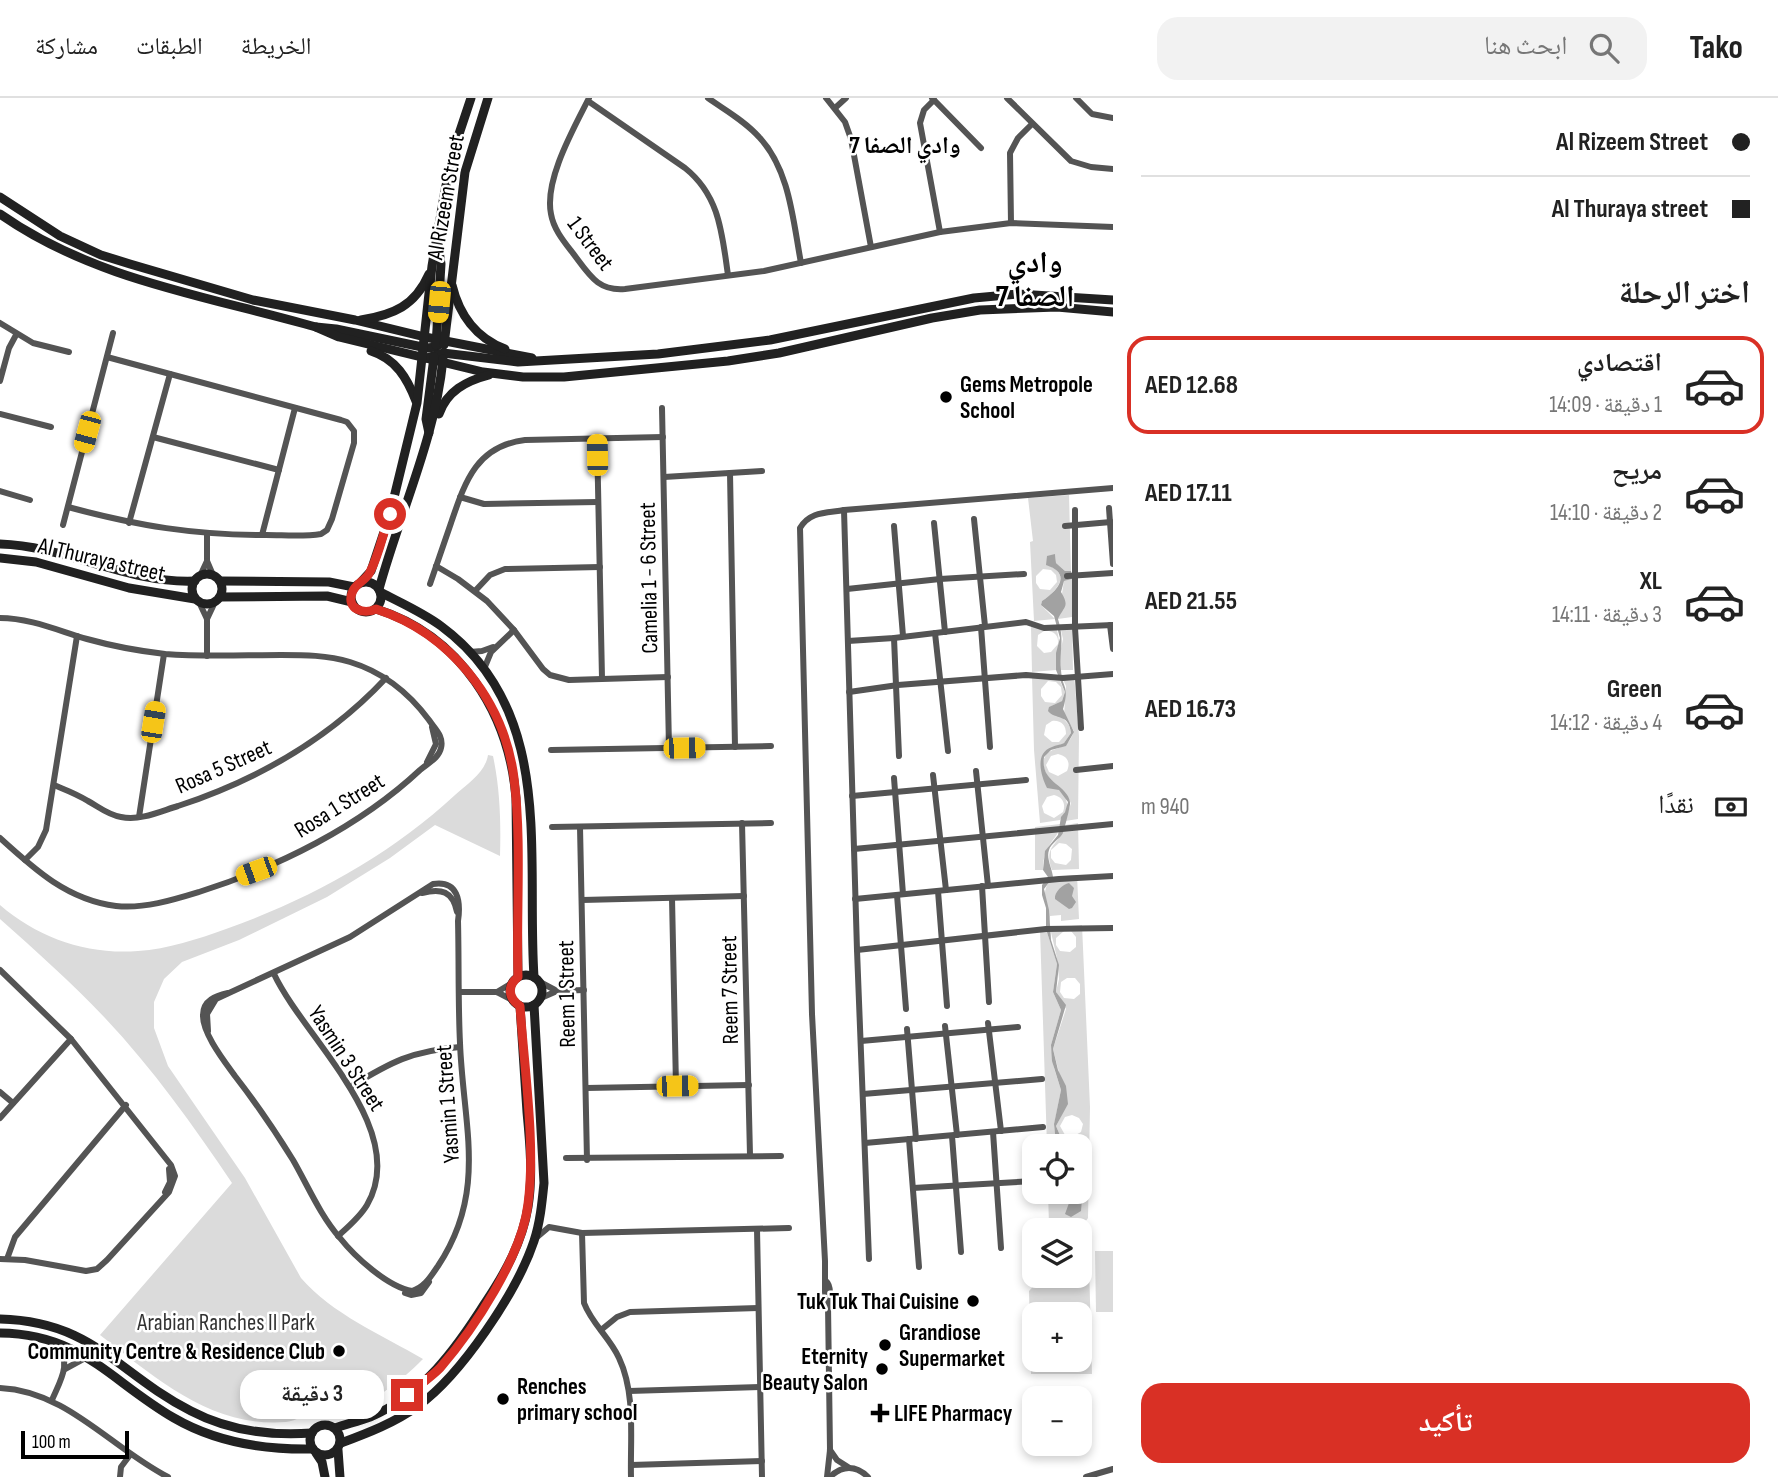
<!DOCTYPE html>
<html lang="ar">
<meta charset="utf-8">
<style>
body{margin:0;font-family:"Sofia Sans Condensed","Noto Naskh Arabic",sans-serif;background:#f2f2f2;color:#222;direction:rtl;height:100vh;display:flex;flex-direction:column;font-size:26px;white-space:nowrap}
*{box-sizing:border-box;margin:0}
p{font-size:23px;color:#767676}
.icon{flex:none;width:38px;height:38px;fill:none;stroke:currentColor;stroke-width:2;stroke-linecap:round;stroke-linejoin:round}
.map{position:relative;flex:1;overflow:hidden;direction:ltr}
.details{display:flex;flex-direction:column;background:#fff;width:665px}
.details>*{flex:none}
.top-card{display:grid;align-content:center;height:154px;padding:0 28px;background:#fff}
.fabs{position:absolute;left:1022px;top:1036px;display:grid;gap:14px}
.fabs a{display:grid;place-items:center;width:70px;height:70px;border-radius:14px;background:#fff;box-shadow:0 4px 10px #0003;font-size:35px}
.scale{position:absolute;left:21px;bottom:18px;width:108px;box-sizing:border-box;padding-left:7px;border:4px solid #000;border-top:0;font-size:19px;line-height:24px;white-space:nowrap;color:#000;-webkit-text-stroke:5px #fff;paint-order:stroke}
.end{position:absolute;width:32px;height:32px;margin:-16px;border:9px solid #d93025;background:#fff;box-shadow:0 0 0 4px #fff}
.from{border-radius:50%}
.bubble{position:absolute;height:49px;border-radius:21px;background:#fff;box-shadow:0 4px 10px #0003;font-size:23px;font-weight:700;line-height:49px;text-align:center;direction:rtl}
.car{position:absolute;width:21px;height:42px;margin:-21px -10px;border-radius:9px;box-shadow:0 0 5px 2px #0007;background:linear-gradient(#f5c518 24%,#345 0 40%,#f5c518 0 76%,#345 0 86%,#f5c518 0)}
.top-card b{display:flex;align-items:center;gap:24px;height:66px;font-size:26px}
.top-card b+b{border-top:2px solid #e0e0e0}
.top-card i{width:18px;height:18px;background:#222}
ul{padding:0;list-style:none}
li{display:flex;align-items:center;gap:21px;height:98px;margin:0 14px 10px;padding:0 14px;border:4px solid transparent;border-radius:21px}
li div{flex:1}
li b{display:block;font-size:26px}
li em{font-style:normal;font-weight:700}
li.selected{border-color:#d93025}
li>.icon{width:63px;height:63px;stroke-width:1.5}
h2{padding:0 28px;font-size:32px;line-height:84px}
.pay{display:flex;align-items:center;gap:18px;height:77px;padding:0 28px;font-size:26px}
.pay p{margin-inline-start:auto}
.button{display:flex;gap:14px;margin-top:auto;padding:14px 28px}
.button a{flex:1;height:80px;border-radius:21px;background:#d93025;color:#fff;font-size:28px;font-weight:700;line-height:80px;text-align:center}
header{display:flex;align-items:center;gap:42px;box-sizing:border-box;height:98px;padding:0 35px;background:#fff;border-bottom:2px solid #e0e0e0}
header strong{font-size:33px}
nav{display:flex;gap:38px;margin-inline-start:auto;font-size:24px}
.search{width:490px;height:63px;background:#f2f2f2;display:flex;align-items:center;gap:18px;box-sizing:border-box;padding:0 24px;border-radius:21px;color:#767676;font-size:26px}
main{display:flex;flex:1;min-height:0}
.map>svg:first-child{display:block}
.green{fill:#dbdbdb;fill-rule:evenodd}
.water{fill:#a2a2a2}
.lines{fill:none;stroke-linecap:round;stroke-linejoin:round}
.street{stroke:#545454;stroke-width:6}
.secondary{stroke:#212121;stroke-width:9}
.route{stroke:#d93025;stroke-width:9}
.poi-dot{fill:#000;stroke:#fff;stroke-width:2.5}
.labels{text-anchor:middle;stroke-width:5;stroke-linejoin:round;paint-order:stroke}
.street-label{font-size:23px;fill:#000;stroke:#fff}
.poi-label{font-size:23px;font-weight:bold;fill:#000;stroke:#fff;text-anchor:start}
.park-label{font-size:23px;fill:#323232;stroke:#fff}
.neighbourhood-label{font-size:24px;font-weight:bold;fill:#000;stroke:#fff}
.district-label{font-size:30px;font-weight:bold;fill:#000;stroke:#fff}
</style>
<header>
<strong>Tako</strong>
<div class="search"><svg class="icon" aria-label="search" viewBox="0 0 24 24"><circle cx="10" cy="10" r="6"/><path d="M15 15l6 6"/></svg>ابحث هنا</div>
<nav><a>الخريطة</a><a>الطبقات</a><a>مشاركة</a></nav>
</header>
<main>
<section class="details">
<div class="top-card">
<b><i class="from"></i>Al Rizeem Street</b>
<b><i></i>Al Thuraya street</b>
</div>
<h2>اختر الرحلة</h2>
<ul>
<li class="selected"><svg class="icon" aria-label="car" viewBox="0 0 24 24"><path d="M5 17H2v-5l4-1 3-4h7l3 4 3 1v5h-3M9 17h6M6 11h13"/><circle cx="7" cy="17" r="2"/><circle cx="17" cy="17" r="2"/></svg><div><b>اقتصادي</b><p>1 دقيقة · 14:09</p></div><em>AED 12.68</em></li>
<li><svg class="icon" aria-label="car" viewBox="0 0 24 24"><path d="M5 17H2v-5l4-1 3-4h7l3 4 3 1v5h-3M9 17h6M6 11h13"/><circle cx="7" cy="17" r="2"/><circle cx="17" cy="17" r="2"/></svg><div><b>مريح</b><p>2 دقيقة · 14:10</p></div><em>AED 17.11</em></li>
<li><svg class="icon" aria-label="car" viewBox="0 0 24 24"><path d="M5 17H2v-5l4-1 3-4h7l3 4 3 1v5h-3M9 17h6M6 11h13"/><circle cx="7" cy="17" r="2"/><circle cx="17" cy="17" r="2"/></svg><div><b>XL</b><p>3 دقيقة · 14:11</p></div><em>AED 21.55</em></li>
<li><svg class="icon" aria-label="car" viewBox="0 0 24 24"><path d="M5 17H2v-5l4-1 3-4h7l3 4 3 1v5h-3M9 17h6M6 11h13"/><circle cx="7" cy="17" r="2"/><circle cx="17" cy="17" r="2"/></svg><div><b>Green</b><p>4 دقيقة · 14:12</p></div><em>AED 16.73</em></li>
</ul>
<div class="pay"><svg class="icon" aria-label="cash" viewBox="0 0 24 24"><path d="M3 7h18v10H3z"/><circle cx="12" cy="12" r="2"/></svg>نقدًا<p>940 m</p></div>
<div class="button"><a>تأكيد</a></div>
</section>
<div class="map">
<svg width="1113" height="1379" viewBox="0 0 1113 1379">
<rect width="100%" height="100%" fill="#fff"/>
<!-- green -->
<g class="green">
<path d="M1069,397L1071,473H1065L1056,465L1055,456L1047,467C1072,476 1057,493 1042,503L1041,507L1055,521L1034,523L1030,444L1033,443L1028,400ZM1043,471L1051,472L1056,477L1057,484L1050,492L1040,491L1036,485V478Z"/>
<polygon points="1072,481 1072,519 1058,521 1064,483"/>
<path d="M1055,527C1063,547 1056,553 1056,572L1032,574L1031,529ZM1044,533C1053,532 1059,537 1058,546L1051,554L1044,555L1037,548L1038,537Z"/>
<polygon points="1060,528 1072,528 1073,572 1061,572 1060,556 1063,541"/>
<path d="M1074,576L1079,638L1078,721L1065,723L1071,705C1062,690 1044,682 1043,664C1048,644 1066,658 1074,633L1064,617L1066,588L1061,577ZM1058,656C1067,658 1071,664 1067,673L1058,678L1049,674L1046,667L1051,658Z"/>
<path d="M1057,577L1065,594L1062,603L1052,608L1069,627L1071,635L1064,645L1045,654L1041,672L1065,698L1068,709L1060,722L1040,725L1034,652L1032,578ZM1048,583L1056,584L1061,589L1062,597L1055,605L1045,604L1041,598V591ZM1052,623C1061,622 1066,627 1066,636L1059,644H1052L1044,637L1046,627ZM1054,697C1063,699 1066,706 1063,714L1054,720L1044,715L1042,708L1047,699Z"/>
<path d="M488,657L493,658C500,691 501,723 500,758L435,727L390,760L327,799L239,842L182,864L164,881L154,904V930L168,968L245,1080L301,1180C332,1216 382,1237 423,1261C399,1285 371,1307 338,1315C330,1317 324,1313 316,1314C305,1315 297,1323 286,1324C211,1330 156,1280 100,1237L232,1085C193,1027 153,971 105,920C72,885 36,853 0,821V807C38,840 87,857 138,853C168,851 198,841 226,831C310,801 389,758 455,697C468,685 485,675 488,657Z"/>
<path d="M1078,725L1079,771L1052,772C1043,746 1059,749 1065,727ZM1059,745L1066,746L1072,751L1071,762L1066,767L1055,765L1051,760V752Z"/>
<path d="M1060,726C1059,737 1054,739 1049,748C1044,755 1043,764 1043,772H1035V729Z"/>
<path d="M1077,777L1079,821L1061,823V817L1050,818V825C1048,805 1038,795 1053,779Z"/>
<path d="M1082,827L1090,1009L1088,1120L1083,1127H1049L1048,1094H1067L1069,1105L1081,1097L1079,1094L1080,1048H1073V1045L1062,1042L1056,1028L1067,1006L1053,951L1066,911L1056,894L1059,881L1057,860L1050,830ZM1064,833H1071L1076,839V849L1070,854L1060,853L1056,847V840ZM1067,880H1075L1080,886V896L1074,901L1064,900L1060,894L1061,884ZM1072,1017L1079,1020L1083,1026L1081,1034L1072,1039L1065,1037L1060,1028L1065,1019Z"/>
<polygon points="1040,831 1046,831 1057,866 1053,894 1061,912 1051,947 1054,970 1061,992 1054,1027 1056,1048 1047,1048"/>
<path d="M1088,1130L1092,1276H1031L1029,1193L1043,1178H1080V1132L1046,1131ZM1034,1216H1080V1262H1034Z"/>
<polygon points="1095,1153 1113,1153 1113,1214 1096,1214"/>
</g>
<!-- water -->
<g class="water">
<path d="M1055,456L1056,465L1065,473H1071L1072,481L1064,483L1061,494C1070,509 1064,508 1058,521C1065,544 1059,551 1061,572C1062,591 1070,587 1063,611L1074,634L1066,648L1051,652L1044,659C1040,685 1067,686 1070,704C1071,707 1064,732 1063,735C1059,742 1051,745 1049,752C1046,760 1052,770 1053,779L1044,791L1049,812L1051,842L1059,867L1056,894L1066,907L1053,951L1058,972L1066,988L1068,1006L1056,1028L1062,1042L1073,1045V1048H1056L1054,1026L1061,992L1052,963L1051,947L1061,912L1053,894L1057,866L1046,831V810L1042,797V787L1048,779L1043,772L1045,753L1058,737L1061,719L1065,714L1068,704L1059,692L1047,690C1041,678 1034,655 1052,649C1056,647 1060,647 1064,645L1071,635C1069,615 1055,622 1048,613L1049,609L1062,603L1065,594L1056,572V555L1060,540L1054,518L1041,507L1042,503C1057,493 1073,476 1046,467L1047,458Z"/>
<path d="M1069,785L1074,790L1072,798L1076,804L1072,810L1069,811L1055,801C1054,794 1063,786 1069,785Z"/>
<polygon points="1067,1094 1079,1094 1082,1101 1081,1113 1071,1119 1065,1116 1069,1105"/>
</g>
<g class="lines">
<!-- street -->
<g class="street">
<path d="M589,0C574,30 544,82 551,116C554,134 568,148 578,162C592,181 601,193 625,191L764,173L940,134L1011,125L1113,129"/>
<path d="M708,0C725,12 745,23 759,39C790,72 793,123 801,165"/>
<polyline points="826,0 845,24 851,41 871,149"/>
<polyline points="932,0 981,50"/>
<polyline points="1007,0 1071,63 1091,69 1113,71"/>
<polyline points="1076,0 1092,16 1113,20"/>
<polyline points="934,2 924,12 920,25 940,134"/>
<path d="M588,3L685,70C720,98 722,136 728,177"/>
<polyline points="835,10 846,0"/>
<polyline points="1011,125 1010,55 1018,40 1032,26"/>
<polyline points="0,225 33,245 69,254"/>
<polyline points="0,283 9,250 16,237"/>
<polyline points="662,310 669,650"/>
<polyline points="0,316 51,329"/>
<polyline points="153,339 279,372"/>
<polyline points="597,340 602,580"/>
<polyline points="730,375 735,649"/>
<polyline points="664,379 762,373"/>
<polyline points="0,393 30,402"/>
<polyline points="460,399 484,406 598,404"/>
<path d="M68,409C139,428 193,437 266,437C284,437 303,439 321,436L327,432L332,421L354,345V333L347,324L341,322L107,259"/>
<polyline points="1109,410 1113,466"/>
<polyline points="844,412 857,852 869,1161"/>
<polyline points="1075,412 1075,530 1081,630"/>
<polyline points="974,421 985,528"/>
<polyline points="129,425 170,276"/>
<polyline points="934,425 945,534"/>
<polyline points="63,427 113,235"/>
<polyline points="894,428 903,538"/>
<polyline points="1065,428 1111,424"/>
<polyline points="207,437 207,463 213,477"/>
<polyline points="262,437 295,310"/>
<polyline points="436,468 458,481 487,503 514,532 543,571 550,577 569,582 668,579"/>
<polyline points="200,478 207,463"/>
<polyline points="1067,478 1113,475"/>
<path d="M430,486C437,466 444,445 451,425C465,384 476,348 525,342L663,339"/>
<polyline points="847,491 940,481 1024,476"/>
<polyline points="475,493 490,477 505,471 600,469"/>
<polyline points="199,504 207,521 207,558"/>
<path d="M0,520C30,520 59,533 87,541C112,548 139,553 165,556C204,559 243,557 281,557C304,557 327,557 350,564C383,574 409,595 429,622C435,631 444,638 441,650C439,660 428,665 420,672C359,729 278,769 199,794C173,802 144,811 116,808C68,802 35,772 0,740"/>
<polyline points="207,521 215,504"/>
<polyline points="1110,527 1113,551"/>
<polyline points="981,529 990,649"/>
<polyline points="935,535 948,653"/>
<polyline points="894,540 899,658"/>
<polyline points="848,543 894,540 1026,524 1044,530 1113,527"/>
<polyline points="470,554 482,553 493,549"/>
<polyline points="484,571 491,554 514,532"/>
<polyline points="849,594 898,587 1026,577 1063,580 1113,576"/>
<polyline points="551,652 771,648"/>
<polyline points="427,664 436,646 432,629"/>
<polyline points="1076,672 1113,668"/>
<polyline points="976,673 988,788"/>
<polyline points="933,677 946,792"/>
<polyline points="894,680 903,796"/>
<path d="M54,687C66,692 77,696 88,703C99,709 108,717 121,719C141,723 161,713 178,708C257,682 329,641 386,580"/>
<polyline points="852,698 1026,682"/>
<polyline points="139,719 164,556"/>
<polyline points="742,725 750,1057"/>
<polyline points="552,729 771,725"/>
<polyline points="580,729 587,1062"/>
<polyline points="854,751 1113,726"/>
<polyline points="25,762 38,749 46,732 77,538"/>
<polyline points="982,788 989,904"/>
<polyline points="938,793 947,908"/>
<path d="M422,795C441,790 453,793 457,814"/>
<polyline points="897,797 906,911"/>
<polyline points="672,800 676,988"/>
<polyline points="855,801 1059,781 1113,778"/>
<polyline points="582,802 744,798"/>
<polyline points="857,852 1046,831 1113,830"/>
<polyline points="0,872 71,941 171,1067 175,1078 169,1094 107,1162 97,1171 86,1173 25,1162 0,1161"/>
<path d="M274,876C304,940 411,1031 367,1107C360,1119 348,1129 338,1138"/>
<polyline points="540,884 555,892"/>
<polyline points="459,894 497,894 512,902"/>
<polyline points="497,894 512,885"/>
<polyline points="541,900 557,893 584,892"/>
<polyline points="988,925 1001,1033"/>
<polyline points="945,928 957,1037"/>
<polyline points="907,931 916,1041"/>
<path d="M208,933L207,916L216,901L350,839L433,786C458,782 461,803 458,823C459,863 458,904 460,945C463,1027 488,1093 438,1168C431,1178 425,1189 412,1193C388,1189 355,1159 340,1140C320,1117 308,1088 293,1062C275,1033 256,1005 235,978C225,964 202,935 203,917C203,902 216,898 228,895"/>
<polyline points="861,943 1018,929"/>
<path d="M350,989C391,964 411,953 460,949"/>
<polyline points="586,990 749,987"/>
<polyline points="0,994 13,1005"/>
<polyline points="863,996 1042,981"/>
<polyline points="0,1020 71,941"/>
<polyline points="993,1034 1001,1150"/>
<polyline points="952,1038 961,1154"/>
<polyline points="909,1041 919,1169"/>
<polyline points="865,1045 1043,1029"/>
<polyline points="566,1060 781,1058"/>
<polyline points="913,1090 1034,1083"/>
<polyline points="165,1094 170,1084 169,1071"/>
<polyline points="757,1131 762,1379"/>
<path d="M582,1135L584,1205C592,1226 610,1240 619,1260C636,1296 630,1341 631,1379"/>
<polyline points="536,1140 549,1129 582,1135 789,1130"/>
<polyline points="7,1161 15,1139 126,1007"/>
<path d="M826,1183C831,1187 831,1201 828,1207L830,1352L827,1379"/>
<polyline points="405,1195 411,1197 421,1195 429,1184"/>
<path d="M828,1207L825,1203V1163L812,916L800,430C810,413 827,415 844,412L1113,390"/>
<polyline points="601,1232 617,1219 630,1214 758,1210"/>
<polyline points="65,1271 87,1259"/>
<path d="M0,1290C67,1293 111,1350 168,1379"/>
<polyline points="629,1293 760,1289"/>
<path d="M52,1302C60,1283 73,1264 56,1246"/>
<polyline points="830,1352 837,1362 848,1369"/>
<polyline points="631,1367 762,1363"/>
<polyline points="120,1379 121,1369 130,1357"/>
<path d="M830,1379C842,1367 856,1367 868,1379"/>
<polyline points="1086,1379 1113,1371"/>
</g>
<!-- secondary -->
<g class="secondary">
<polyline points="0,99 60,138 101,157 130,166 253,202 355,222 425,239 532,260"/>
<path d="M0,116C94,182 208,198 316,229L336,231L427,250L436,249L444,243"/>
<path d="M452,187C459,216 476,240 505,251"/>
<path d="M361,222C393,217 415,208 429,176"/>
<polyline points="316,229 339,239 483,274 523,279 564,279 728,263 779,255 932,220 980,212 1057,209 1113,214"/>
<polyline points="436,247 441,166 438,146"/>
<polyline points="444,247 465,74 488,0"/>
<path d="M371,253C396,261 407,280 416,303"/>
<polyline points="423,261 443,255 518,264 658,256 770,242 974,200 1018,196 1113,202"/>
<path d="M439,316C447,293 466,283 489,277"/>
<polyline points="429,335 426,321 434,259"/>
<path d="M0,446C67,448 127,486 195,483"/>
<polyline points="0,460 36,464 129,490 195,501"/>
<circle cx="207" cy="491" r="15"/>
<polyline points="220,483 329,484 354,489"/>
<circle cx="366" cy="499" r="15"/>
<polyline points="360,485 371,473 390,416 417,305 432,168 445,92 455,48 471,0"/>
<path d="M379,491C400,414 435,342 443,261"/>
<path d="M380,494C401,505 422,514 441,528C556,613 526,755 534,879"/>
<polyline points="220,499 327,498 352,504"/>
<path d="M376,511C460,537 509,615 516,700L518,879"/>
<circle cx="526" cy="893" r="16"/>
<path d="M0,1221C93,1223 118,1276 191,1313C229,1333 270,1338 312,1335"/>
<path d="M0,1235C82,1236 110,1283 174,1320C217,1345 264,1352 313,1351"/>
<circle cx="325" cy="1342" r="15"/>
<path d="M335,1330C347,1326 359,1323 370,1319C423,1297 456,1251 485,1205C505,1175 522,1145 528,1109C533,1078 530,1045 527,1014C525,979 522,943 520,908"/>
<path d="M341,1345C368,1335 394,1325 418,1308C461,1277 517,1194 534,1143C540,1125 542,1105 544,1085L534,907"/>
<polyline points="338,1352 340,1379"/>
<polyline points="316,1355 322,1364 325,1379"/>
</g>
</g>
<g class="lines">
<!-- route -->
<path class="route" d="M390,416C383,435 379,457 370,474C366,483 355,485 352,495C346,511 364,517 376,511C450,535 504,602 514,680C522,745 516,813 518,879C507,888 508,900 520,908C524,969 536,1047 528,1106C522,1158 474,1231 440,1270C430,1280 418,1288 407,1297"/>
</g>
<!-- markers -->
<g class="poi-dot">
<circle cx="946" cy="299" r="7"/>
<circle cx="973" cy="1203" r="7"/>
<circle cx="885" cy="1247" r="7"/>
<circle cx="339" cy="1253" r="7"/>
<circle cx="882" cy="1271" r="7"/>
<circle cx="503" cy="1301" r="7"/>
<path d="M876.5 1304.5h7v7h7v7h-7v7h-7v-7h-7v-7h7z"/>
</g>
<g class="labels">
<!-- street labels -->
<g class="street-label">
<text transform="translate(445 99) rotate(-80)" y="8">Al Rizeem Street</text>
<text transform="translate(591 145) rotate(53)" y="8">1 Street</text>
<text transform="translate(102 461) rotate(13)" y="8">Al Thuraya street</text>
<text transform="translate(648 480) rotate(-91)" y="8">Camelia 1 - 6 Street</text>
<text transform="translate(223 668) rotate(-24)" y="8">Rosa 5 Street</text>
<text transform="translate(339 707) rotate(-32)" y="8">Rosa 1 Street</text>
<text transform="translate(729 892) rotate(-91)" y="8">Reem 7 Street</text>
<text transform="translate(566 896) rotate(-91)" y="8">Reem 1 Street</text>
<text transform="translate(347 960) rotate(57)" y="8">Yasmin 3 Street</text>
<text transform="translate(447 1006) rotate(-94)" y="8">Yasmin 1 Street</text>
</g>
<!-- poi labels -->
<g class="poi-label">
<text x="960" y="294">Gems Metropole<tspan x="960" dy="26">School</tspan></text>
<text x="959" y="1211" text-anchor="end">Tuk Tuk Thai Cuisine</text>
<text x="899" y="1242">Grandiose<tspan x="899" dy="26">Supermarket</tspan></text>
<text x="325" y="1261" text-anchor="end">Community Centre &amp; Residence Club</text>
<text x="868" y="1266" text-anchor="end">Eternity<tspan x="868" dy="26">Beauty Salon</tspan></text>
<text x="517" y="1296">Renches<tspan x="517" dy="26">primary school</tspan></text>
<text x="894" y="1323">LIFE Pharmacy</text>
</g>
<!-- park labels -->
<g class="park-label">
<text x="226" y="1232">Arabian Ranches II Park</text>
</g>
<!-- neighbourhood labels -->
<g class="neighbourhood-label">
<text x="905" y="55">وادي الصفا 7</text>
</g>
<!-- district labels -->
<g class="district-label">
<text x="1035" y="174">وادي<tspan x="1035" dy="34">الصفا 7</tspan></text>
</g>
</g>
</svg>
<div class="fabs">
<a><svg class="icon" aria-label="locate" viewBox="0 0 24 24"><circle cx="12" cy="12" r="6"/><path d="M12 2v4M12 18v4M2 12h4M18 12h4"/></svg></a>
<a><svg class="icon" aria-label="layers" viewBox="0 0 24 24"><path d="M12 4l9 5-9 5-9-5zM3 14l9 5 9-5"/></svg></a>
<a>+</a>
<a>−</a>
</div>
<div class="scale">100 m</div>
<i class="end from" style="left:390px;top:416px"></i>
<i class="end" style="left:407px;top:1297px"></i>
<div class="bubble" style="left:240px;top:1272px;width:144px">3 دقيقة</div>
<i class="car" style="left:439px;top:204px;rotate:185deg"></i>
<i class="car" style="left:87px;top:334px;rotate:195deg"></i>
<i class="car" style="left:597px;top:357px;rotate:359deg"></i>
<i class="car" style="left:153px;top:624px;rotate:9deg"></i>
<i class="car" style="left:684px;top:650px;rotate:89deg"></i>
<i class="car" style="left:256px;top:773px;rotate:250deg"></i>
<i class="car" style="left:677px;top:988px;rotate:89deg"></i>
</div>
</main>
